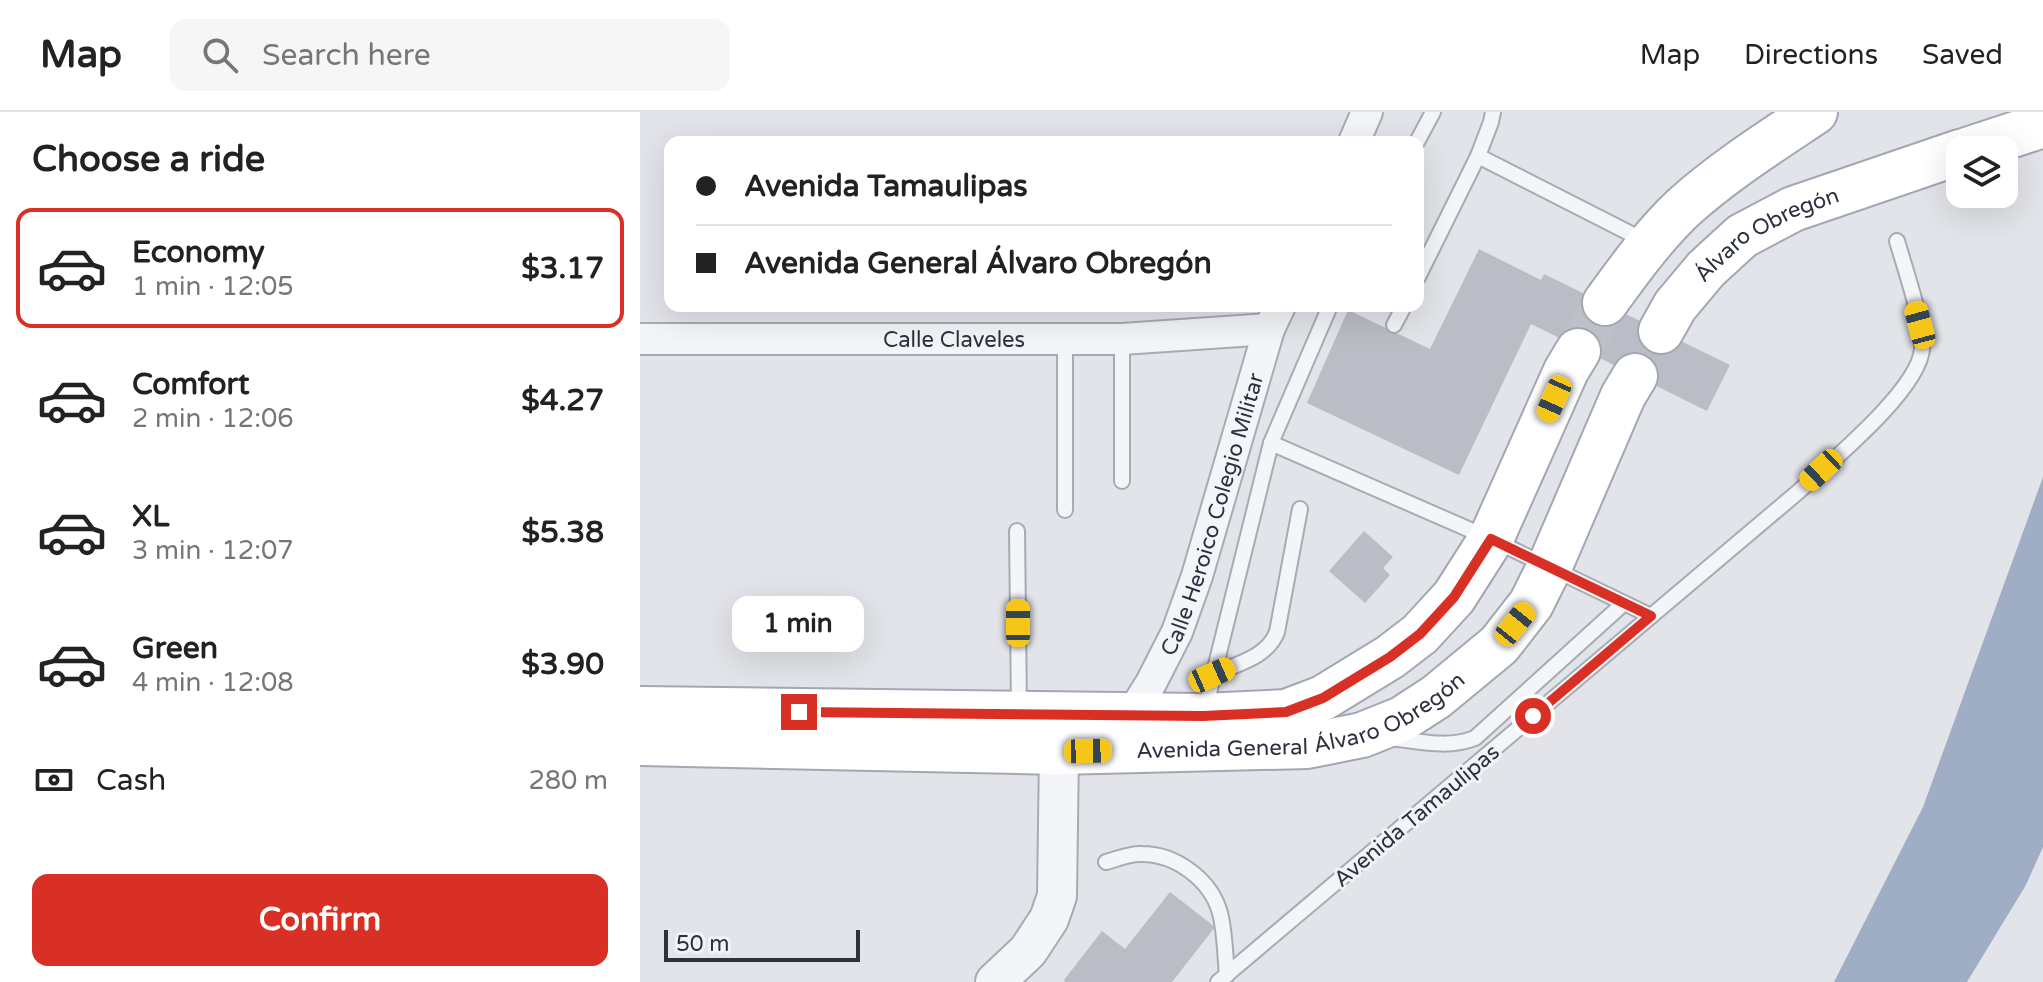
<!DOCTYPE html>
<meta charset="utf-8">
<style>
body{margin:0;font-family:"Varela Round",sans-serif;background:#f6f6f6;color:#222;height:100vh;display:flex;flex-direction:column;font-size:30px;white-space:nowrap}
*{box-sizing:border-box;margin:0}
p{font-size:26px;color:#767676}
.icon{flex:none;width:44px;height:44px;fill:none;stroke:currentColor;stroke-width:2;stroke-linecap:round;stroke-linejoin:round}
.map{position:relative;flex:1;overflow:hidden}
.drawer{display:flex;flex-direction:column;background:#fff;width:640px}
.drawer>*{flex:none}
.top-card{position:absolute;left:24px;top:24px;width:760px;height:176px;border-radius:16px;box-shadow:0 8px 32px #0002;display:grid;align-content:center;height:176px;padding:0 32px;background:#fff}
.fabs{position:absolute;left:1306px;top:24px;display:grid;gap:16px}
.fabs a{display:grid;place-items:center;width:72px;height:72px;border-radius:16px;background:#fff;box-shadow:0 8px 32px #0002;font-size:40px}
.scale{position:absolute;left:24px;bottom:20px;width:196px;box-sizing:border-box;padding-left:8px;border:4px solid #2c313f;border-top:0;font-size:22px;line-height:28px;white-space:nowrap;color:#2c313f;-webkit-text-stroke:6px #f1f3f6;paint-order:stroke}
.end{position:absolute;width:36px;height:36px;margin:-18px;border:10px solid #d93025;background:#fff;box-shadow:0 0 0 4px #fff}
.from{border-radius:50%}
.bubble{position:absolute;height:56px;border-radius:16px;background:#fff;box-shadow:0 8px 32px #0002;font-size:26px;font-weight:700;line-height:56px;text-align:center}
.car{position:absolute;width:24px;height:48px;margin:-24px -12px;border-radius:10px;box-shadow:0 0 6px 2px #0007;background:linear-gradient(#f5c518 24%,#345 0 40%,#f5c518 0 76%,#345 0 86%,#f5c518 0)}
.top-card b{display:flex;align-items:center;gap:28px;height:76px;font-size:30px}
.top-card b+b{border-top:2px solid #e0e0e0}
.top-card i{width:20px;height:20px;background:#222}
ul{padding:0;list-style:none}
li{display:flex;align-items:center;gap:24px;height:120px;margin:0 16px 12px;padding:0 16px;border:4px solid transparent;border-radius:16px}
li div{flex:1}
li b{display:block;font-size:30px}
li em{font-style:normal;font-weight:700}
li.current{border-color:#d93025}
li>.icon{width:72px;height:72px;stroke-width:1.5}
h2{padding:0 32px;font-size:36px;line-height:96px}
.pay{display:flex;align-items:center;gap:20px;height:88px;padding:0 32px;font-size:30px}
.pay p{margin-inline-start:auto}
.primary-button{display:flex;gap:16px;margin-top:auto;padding:16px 32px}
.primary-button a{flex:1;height:92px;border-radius:16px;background:#d93025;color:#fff;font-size:32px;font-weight:700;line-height:92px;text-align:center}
header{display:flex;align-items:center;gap:48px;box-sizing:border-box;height:112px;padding:0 40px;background:#fff;border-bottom:2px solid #e0e0e0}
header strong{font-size:38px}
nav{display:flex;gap:44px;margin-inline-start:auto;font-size:28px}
.search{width:560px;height:72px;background:#f6f6f6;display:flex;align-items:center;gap:20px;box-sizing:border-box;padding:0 28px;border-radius:16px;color:#767676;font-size:30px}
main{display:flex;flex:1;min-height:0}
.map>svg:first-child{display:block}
.water{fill:#a0aec5}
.building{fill:#babdc5}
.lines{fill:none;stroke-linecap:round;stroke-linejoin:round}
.primary-tunnel{stroke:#bec0c7;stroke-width:44;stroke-dasharray:44 22;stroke-linecap:butt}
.service-casing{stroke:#a8abb3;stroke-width:18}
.minor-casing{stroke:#a8abb3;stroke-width:34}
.tertiary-casing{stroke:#a8abb3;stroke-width:42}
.primary-casing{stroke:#a2a7b4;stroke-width:48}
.service{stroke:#f4f5f8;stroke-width:14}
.minor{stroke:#f4f5f8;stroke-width:30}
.tertiary{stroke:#f4f5f8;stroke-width:38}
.primary{stroke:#fff;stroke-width:44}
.route{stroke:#d93025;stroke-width:10}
.labels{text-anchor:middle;stroke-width:6;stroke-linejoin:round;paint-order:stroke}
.street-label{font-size:22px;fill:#2c313f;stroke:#f1f3f6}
</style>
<header>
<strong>Map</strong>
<div class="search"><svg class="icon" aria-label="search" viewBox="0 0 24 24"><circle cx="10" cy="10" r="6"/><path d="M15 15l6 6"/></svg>Search here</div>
<nav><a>Map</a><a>Directions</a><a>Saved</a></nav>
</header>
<main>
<section class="drawer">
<h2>Choose a ride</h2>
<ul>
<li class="current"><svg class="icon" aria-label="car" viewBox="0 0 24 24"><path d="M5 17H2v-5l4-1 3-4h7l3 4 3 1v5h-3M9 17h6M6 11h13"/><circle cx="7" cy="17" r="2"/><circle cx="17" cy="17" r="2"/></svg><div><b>Economy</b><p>1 min · 12:05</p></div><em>$3.17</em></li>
<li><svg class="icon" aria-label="car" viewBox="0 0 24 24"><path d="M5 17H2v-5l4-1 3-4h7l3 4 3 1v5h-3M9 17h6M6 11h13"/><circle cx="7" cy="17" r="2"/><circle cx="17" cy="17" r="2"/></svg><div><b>Comfort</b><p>2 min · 12:06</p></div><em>$4.27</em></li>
<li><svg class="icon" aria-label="car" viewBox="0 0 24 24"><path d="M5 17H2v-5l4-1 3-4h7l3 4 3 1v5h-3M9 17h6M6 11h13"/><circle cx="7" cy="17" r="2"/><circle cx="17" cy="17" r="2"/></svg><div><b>XL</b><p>3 min · 12:07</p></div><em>$5.38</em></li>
<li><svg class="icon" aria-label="car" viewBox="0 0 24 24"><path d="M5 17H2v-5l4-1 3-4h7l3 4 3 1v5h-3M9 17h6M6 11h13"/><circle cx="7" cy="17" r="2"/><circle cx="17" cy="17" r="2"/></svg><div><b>Green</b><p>4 min · 12:08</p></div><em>$3.90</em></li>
</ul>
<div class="pay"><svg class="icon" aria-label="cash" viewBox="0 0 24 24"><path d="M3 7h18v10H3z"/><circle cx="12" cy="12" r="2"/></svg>Cash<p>280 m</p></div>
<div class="primary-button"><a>Confirm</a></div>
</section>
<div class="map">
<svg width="1403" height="870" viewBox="0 0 1403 870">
<rect width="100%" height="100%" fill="#e2e4e9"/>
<!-- water -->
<polygon class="water" points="1403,365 1403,735 1386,773 1327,870 1194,870 1283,695"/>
<!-- building -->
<g class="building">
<polygon points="839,137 901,168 904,162 1090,253 1067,299 891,212 819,363 667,291 708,198 790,237"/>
<polygon points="724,419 753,445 743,456 750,463 725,491 689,459"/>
<polygon points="530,780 575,815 532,870 425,870 424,868 462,819 485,837"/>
</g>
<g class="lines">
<!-- primary-tunnel -->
<polyline class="primary-tunnel" points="938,239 965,191"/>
<defs>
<g id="service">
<polyline points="853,0 851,10 838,44 1007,130"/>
<polyline points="777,30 793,0"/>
<polyline points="778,165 838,44"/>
<polyline points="754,213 764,194"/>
<polyline points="631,331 851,427 1011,504"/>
<polyline points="482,369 482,227"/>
<polyline points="425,398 425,227"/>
<polyline points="377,419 379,598"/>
<path d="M572,563C596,552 627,546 637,520L660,397"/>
<polyline points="565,597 631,331 690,194"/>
<path d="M750,626C779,629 808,637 835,626L983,492"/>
<path d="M466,750C477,747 490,741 502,742C536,742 571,768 580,801C585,820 585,843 587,863"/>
<path d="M578,870L1158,380C1189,351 1279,278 1282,237C1284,211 1265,157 1257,129"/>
</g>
<g id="minor">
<polyline points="714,30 727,0"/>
<path id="s1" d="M0,227H482L629,217"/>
<path id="s2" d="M491,603L511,571L537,520L557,464L629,217L640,194"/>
</g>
<polyline id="tertiary" points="355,870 388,839 409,807 417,784 419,640"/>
<g id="primary">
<polyline points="1327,38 1403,13"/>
<path d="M965,191C989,158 1014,123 1044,95C1084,59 1130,30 1175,0"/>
<path id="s3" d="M1021,219L1035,194L1066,157L1102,124L1153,97L1320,40"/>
<polyline points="0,597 563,604 646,600 683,586 750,545 780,522 814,485 851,427 926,259 938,239"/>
<path id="s4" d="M0,631L419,640L667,634L722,623L762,607L796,585L859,533L891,492L909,456L983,284L995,264"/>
</g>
</defs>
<!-- service casing -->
<use href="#service" class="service-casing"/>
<!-- minor casing -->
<use href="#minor" class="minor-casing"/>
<!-- tertiary casing -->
<use href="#tertiary" class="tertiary-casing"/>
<!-- primary casing -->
<use href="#primary" class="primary-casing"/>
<!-- service -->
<use href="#service" class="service"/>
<!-- minor -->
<use href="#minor" class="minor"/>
<!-- tertiary -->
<use href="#tertiary" class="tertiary"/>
<!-- primary -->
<use href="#primary" class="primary"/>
</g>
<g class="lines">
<!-- route -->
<polyline class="route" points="159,600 563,604 646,600 683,586 750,545 780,522 814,485 851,427 1011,504 893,604"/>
</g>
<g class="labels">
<!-- street labels -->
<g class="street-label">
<text dy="8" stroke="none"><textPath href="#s3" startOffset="148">Álvaro Obregón</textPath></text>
<text dy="8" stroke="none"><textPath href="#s1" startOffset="314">Calle Claveles</textPath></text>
<text dy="8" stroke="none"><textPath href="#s2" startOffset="218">Calle Heroico Colegio Militar</textPath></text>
<text dy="8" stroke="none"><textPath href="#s4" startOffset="668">Avenida General Álvaro Obregón</textPath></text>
<text transform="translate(776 703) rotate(-40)" y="8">Avenida Tamaulipas</text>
</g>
</g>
</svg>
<div class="fabs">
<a><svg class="icon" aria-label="layers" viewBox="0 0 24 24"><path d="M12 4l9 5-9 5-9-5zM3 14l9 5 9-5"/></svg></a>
</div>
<div class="scale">50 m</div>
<i class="end from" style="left:893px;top:604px"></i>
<i class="end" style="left:159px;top:600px"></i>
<div class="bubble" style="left:92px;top:484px;width:132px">1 min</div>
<i class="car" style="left:1280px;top:213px;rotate:345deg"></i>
<i class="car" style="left:914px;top:287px;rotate:204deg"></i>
<i class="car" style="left:1181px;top:358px;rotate:227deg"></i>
<i class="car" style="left:378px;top:511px;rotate:0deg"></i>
<i class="car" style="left:875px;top:512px;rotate:39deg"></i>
<i class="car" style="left:572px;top:563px;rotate:66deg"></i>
<i class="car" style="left:448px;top:639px;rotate:89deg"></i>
<div class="top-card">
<b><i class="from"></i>Avenida Tamaulipas</b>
<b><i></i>Avenida General Álvaro Obregón</b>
</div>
</div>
</main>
